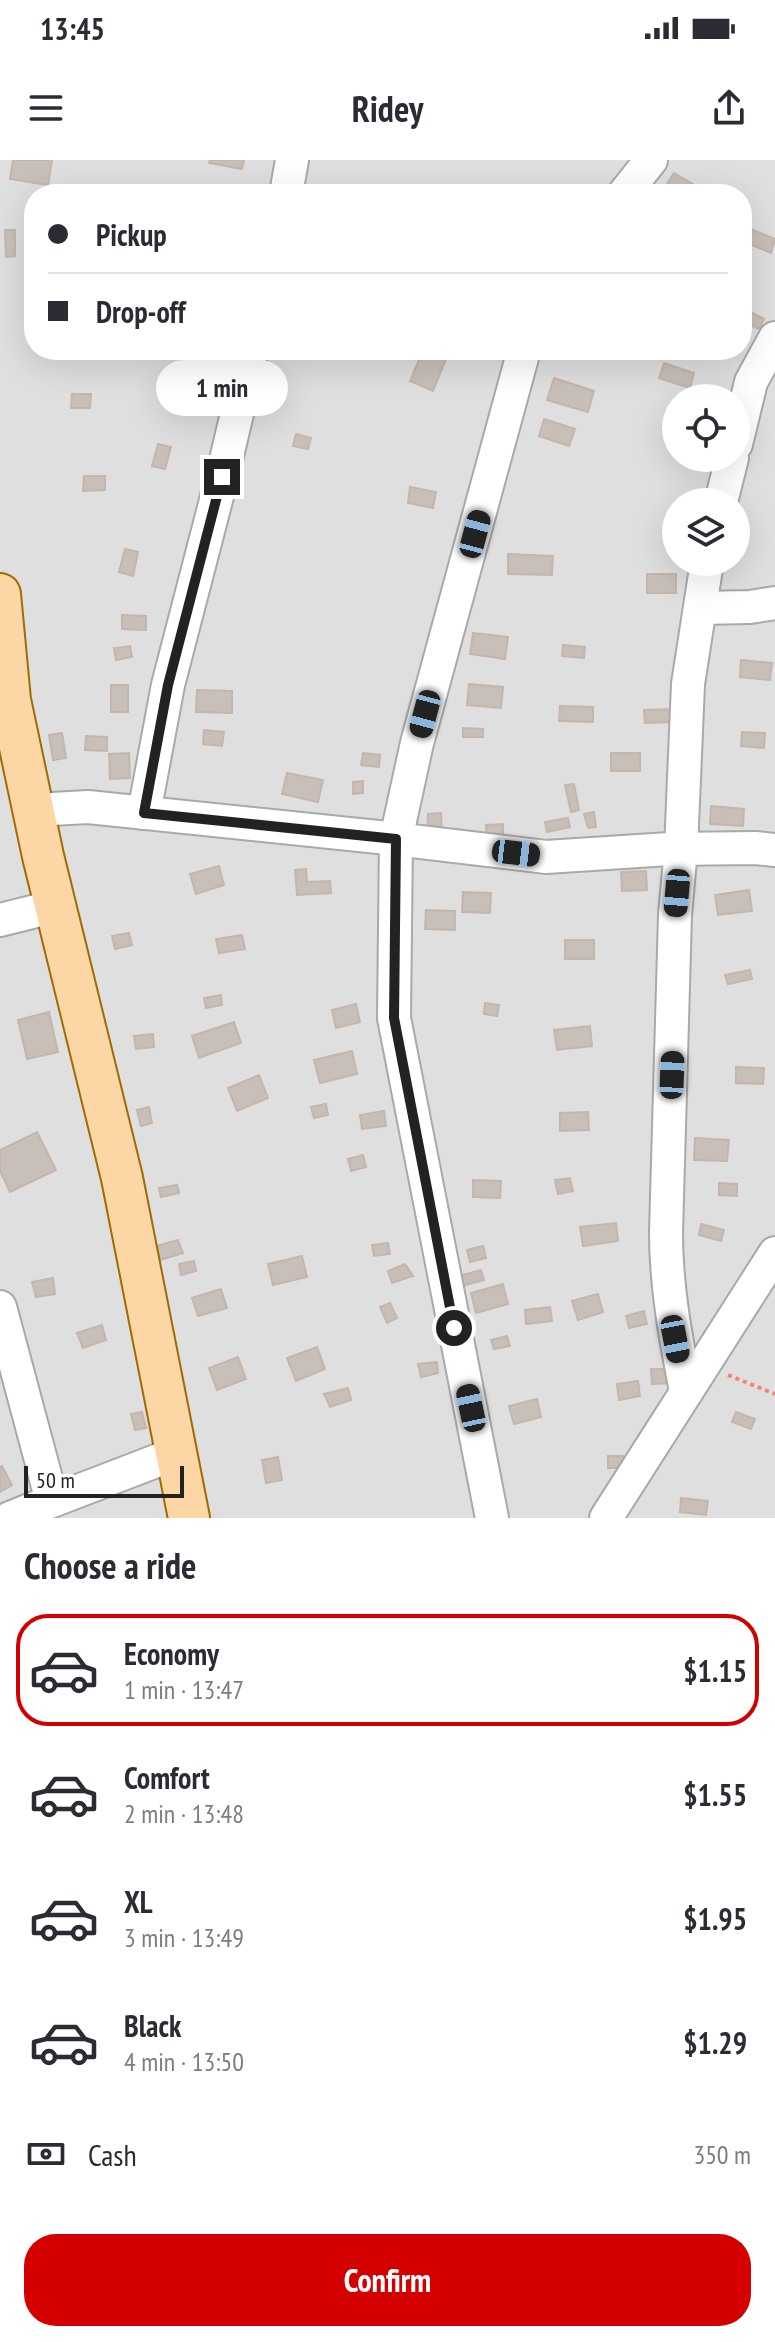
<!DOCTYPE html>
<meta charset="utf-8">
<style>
body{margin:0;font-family:"PT Sans Narrow",sans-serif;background:#f2f2f3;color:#2b2b33;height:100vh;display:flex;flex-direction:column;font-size:30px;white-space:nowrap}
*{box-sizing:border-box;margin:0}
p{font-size:26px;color:#7c7c81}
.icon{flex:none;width:44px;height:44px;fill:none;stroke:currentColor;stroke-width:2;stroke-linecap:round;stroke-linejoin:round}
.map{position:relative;height:1358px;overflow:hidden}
.drawer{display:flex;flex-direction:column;background:#fff;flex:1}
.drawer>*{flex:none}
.guide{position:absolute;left:24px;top:24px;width:728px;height:176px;border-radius:32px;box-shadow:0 8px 32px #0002;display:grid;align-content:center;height:176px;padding:0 24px;background:#fff}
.buttons{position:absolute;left:662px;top:224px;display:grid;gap:16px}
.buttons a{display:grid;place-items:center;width:88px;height:88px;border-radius:50%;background:#fff;box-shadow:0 8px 32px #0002;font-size:40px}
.scale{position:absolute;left:24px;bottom:20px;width:160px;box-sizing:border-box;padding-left:8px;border:4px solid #222;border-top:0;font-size:22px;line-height:28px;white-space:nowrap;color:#222;-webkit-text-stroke:6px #fff;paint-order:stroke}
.end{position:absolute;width:36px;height:36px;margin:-18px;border:10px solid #222;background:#fff;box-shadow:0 0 0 4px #fff}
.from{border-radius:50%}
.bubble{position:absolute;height:56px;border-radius:28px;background:#fff;box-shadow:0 8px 32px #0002;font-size:26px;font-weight:800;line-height:56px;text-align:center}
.car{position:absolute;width:24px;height:48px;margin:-24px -12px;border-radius:10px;box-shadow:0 0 6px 2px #0007;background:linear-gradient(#222 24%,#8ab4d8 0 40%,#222 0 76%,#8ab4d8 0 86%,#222 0)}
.guide b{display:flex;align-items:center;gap:28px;height:76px;font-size:30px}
.guide b+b{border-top:2px solid #e1e1e2}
.guide i{width:20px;height:20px;background:#2b2b33}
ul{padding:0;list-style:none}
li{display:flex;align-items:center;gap:24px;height:112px;margin:0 16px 12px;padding:0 8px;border:4px solid transparent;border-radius:32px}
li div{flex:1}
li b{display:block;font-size:30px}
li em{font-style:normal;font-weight:800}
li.current{border-color:#d40000}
li>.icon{width:72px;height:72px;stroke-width:1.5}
h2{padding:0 24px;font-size:36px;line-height:96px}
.pay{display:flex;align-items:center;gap:20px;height:88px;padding:0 24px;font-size:30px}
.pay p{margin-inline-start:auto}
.primary-button{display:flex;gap:16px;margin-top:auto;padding:16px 24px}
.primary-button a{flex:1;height:92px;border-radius:32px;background:#d40000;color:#fff;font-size:32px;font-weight:800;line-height:92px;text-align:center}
.status{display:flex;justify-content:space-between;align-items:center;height:56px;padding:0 40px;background:#fff;direction:ltr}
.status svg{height:22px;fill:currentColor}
header{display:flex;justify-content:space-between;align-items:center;height:104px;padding:0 24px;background:#fff;font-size:36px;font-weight:800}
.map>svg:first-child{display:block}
.residential{fill:#e0dfdf;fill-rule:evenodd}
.building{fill:#c7bfb8;stroke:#c4b6ab;stroke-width:2}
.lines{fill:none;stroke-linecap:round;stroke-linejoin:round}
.minor-casing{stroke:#a9a9a9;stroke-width:36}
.major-casing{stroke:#a06b00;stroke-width:44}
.path{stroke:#fa8072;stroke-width:4;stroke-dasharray:4 4;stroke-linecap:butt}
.minor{stroke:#fff;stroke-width:32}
.major{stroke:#fcd6a4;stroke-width:40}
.route{stroke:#222;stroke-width:10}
</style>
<div class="status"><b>13:45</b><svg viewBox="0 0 49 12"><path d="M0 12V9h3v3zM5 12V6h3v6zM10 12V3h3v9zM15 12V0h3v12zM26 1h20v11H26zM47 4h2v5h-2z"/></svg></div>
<header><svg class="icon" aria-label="menu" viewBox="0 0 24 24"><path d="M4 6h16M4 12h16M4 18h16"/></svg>Ridey<svg class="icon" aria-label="share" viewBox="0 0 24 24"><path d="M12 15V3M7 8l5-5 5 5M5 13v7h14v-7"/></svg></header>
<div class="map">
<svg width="775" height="1358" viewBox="0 0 775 1358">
<rect width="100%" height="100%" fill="#f2efe9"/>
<!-- residential -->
<path class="residential" d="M0,0H775V1358H0ZM34,34H742V190H34ZM676,238H736V298H676ZM676,342H736V402H676Z"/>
<!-- building -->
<g class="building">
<polygon points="13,0 52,0 48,25 10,19"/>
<polygon points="210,0 244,0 242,9 209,3"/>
<polygon points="674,13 693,24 687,34 667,24"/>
<polygon points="5,70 15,70 15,96 6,97"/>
<polygon points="753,70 775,79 771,93 747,83"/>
<polygon points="749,151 764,159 759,169 743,162"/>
<polygon points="205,190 219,192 217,210 203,209"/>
<polygon points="423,190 446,199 433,231 410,221"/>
<polygon points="664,203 694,213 690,228 659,218"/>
<polygon points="554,218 594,231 588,252 547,240"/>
<polygon points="72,234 91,234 90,248 71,248"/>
<polygon points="669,256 676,258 676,279 665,277"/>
<polygon points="544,259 575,269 569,286 539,276"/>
<polygon points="296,274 311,278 308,289 293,286"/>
<polygon points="158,284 171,287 165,309 152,306"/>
<polygon points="84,316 105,316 105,330 83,331"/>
<polygon points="410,327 436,332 433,348 408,343"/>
<polygon points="125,389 138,392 133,416 119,412"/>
<polygon points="508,394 553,396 552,415 508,414"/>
<rect x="647" y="414" width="29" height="19"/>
<polygon points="122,455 146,456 146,470 122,469"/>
<polygon points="473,473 508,477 505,499 470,494"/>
<polygon points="563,485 585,487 584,498 562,496"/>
<polygon points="130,486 132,497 116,500 114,488"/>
<polygon points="741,500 772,503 770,520 740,517"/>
<polygon points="469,524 503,527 501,548 467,545"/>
<rect x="111" y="525" width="17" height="27"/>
<polygon points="197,530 232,531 232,553 196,552"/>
<polygon points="560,546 593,547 593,562 559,561"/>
<polygon points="674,549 674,562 645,563 644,550"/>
<polygon points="463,568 483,569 483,577 463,577"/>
<polygon points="204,570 224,572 222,586 203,584"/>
<polygon points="742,572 765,573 764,588 741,586"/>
<polygon points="62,573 66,598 53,600 49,575"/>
<polygon points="86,576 107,577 107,591 85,590"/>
<polygon points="129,593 130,618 110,619 109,594"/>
<polygon points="363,593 380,595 379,607 361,605"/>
<rect x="611" y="593" width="29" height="18"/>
<polygon points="287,613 323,620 318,642 282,634"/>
<polygon points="363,621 363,633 353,634 353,622"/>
<polygon points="574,624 579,650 571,652 565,625"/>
<polygon points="711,646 744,649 743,666 710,664"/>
<polygon points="594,652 596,667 588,668 584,654"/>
<polygon points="441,653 442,672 427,673 428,654"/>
<polygon points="568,658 570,667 547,672 545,662"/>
<polygon points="503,664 503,675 487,678 486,665"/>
<polygon points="219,706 224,725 196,734 190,714"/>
<polygon points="306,709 307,722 330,721 331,733 297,735 295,710"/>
<polygon points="646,711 647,730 622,731 621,712"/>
<polygon points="749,730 752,751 718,755 715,735"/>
<polygon points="463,732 491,733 490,753 462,752"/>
<polygon points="426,750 455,751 455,770 425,769"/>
<polygon points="129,773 132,785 115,789 112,776"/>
<polygon points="242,775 245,789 219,793 216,779"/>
<rect x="565" y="780" width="29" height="19"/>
<polygon points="750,810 752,819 728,824 725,815"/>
<polygon points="221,835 222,845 206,848 204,838"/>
<polygon points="485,843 499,845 497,856 484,854"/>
<polygon points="356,844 360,862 336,868 332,850"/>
<polygon points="49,852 58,892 27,899 18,860"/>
<polygon points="234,862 241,883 199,898 192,876"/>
<polygon points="590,866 592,886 557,890 554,870"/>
<polygon points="153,874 154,887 136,889 134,876"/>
<polygon points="352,891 357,914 320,923 314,900"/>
<polygon points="736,907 764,908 763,924 736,923"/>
<polygon points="259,915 268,938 237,951 228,928"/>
<polygon points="326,944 328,955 314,958 311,947"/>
<polygon points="149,947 152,963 141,966 137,950"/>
<polygon points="384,951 386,966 362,969 360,955"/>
<polygon points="588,952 589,970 560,971 560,953"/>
<polygon points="37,972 56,1010 10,1032 0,1011 0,990"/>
<polygon points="695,978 729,980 727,1001 694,1000"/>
<polygon points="363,995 366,1007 351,1011 348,999"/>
<polygon points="570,1018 573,1031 558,1034 555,1020"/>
<polygon points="473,1020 501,1021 500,1038 473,1037"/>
<polygon points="719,1023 737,1024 737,1036 719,1035"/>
<polygon points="177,1025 179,1033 161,1037 159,1028"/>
<polygon points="616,1063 618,1081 583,1086 580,1067"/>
<polygon points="701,1064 724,1070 721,1081 699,1075"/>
<polygon points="178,1080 183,1093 160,1100 157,1086"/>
<polygon points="388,1083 390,1094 374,1096 372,1085"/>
<polygon points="483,1086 486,1098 470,1102 467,1090"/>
<polygon points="302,1096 307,1117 273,1125 268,1104"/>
<polygon points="194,1101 196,1111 181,1115 179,1104"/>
<polygon points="405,1104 413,1116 392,1123 388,1111"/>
<polygon points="481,1110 484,1120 462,1126 459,1116"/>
<polygon points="53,1118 55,1134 36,1137 32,1122"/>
<polygon points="503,1124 508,1144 476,1153 471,1133"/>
<polygon points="221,1129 227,1148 198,1156 192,1138"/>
<polygon points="598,1134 603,1152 578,1160 572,1141"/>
<polygon points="390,1143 397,1158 387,1163 380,1147"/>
<polygon points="550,1147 552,1161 526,1164 525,1150"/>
<polygon points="644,1151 647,1164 629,1168 626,1156"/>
<polygon points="102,1165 106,1180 83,1188 77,1173"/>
<polygon points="507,1176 510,1186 494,1189 491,1180"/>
<polygon points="317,1187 325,1209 296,1221 287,1198"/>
<polygon points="238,1197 246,1219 217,1230 209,1208"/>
<polygon points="437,1202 438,1213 421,1217 418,1204"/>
<polygon points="651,1209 672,1209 672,1223 652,1224"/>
<polygon points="638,1221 640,1236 619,1240 617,1224"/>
<polygon points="348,1228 351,1240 330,1247 324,1234"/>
<polygon points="537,1239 541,1257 514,1264 509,1246"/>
<polygon points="142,1252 146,1268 135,1270 131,1254"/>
<polygon points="736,1252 755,1259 751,1269 732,1262"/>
<polygon points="608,1296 623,1296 622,1308 608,1308"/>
<polygon points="278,1297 282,1320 266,1323 262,1300"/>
<polygon points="2,1306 12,1325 0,1332 0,1307"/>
<polygon points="681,1338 708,1341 706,1355 680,1352"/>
</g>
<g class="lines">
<defs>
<g id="minor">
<polyline points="286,34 292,0"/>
<polyline points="624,34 651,0"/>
<polyline points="736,284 751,222 775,178"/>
<polyline points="721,342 732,298"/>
<polyline points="700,448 750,447 775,443"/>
<polyline points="34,650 88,647 378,677 546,697 669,689 755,688 775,690"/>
<polyline points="144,653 168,525 222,317 252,190"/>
<polyline points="0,760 56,746"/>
<polyline points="0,1147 52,1341 177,1293"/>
<path d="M686,1232C676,1179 666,1128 666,1073L675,755L681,689L688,524L707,402"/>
<polyline points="10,1358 52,1341"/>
<polyline points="492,1358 394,858 396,679 417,583 524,190"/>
<polyline points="606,1358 775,1093"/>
</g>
<polyline id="major" points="0,434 10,540 43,696 122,1018 189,1358"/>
</defs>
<!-- minor casing -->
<use href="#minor" class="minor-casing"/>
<!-- major casing -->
<use href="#major" class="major-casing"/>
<!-- path -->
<polyline class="path" points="728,1215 775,1234"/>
<!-- minor -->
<use href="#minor" class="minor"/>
<!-- major -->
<use href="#major" class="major"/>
</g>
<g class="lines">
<!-- route -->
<polyline class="route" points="222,317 168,525 144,653 396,679 394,858 454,1168"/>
</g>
</svg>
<div class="buttons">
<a><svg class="icon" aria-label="locate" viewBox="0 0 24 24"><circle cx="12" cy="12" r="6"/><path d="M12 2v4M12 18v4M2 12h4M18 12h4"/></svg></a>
<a><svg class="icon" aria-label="layers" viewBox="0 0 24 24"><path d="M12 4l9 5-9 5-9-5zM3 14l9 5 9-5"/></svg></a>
</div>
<div class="scale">50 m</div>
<i class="end from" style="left:454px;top:1168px"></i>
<i class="end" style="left:222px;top:317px"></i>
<div class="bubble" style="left:156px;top:200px;width:132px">1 min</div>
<i class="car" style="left:475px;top:374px;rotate:15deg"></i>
<i class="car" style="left:425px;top:554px;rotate:195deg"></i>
<i class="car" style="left:516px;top:693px;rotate:97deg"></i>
<i class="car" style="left:677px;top:733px;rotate:185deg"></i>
<i class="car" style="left:672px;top:915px;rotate:2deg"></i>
<i class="car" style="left:675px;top:1179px;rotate:169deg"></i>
<i class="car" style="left:471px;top:1248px;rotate:348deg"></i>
<div class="guide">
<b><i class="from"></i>Pickup</b>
<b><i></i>Drop-off</b>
</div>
</div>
<section class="drawer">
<h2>Choose a ride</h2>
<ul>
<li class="current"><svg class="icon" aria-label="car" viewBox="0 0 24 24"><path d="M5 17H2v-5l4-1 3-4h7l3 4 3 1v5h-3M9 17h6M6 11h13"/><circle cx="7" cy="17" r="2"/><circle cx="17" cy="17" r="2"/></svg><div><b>Economy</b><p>1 min · 13:47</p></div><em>$1.15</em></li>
<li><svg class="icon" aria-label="car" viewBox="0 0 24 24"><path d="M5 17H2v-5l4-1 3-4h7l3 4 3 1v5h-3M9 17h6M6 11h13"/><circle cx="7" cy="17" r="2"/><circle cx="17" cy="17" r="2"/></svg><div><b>Comfort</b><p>2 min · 13:48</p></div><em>$1.55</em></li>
<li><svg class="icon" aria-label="car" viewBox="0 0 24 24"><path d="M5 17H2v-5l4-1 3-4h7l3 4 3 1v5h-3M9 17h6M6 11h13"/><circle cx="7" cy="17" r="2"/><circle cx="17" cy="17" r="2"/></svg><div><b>XL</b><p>3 min · 13:49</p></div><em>$1.95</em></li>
<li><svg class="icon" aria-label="car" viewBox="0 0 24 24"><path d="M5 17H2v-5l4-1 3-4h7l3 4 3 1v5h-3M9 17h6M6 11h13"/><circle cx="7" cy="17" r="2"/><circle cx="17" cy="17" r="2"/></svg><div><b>Black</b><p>4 min · 13:50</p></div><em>$1.29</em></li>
</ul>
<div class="pay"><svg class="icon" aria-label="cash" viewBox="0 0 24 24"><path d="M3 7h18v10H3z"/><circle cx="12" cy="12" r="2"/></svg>Cash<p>350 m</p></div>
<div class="primary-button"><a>Confirm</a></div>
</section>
